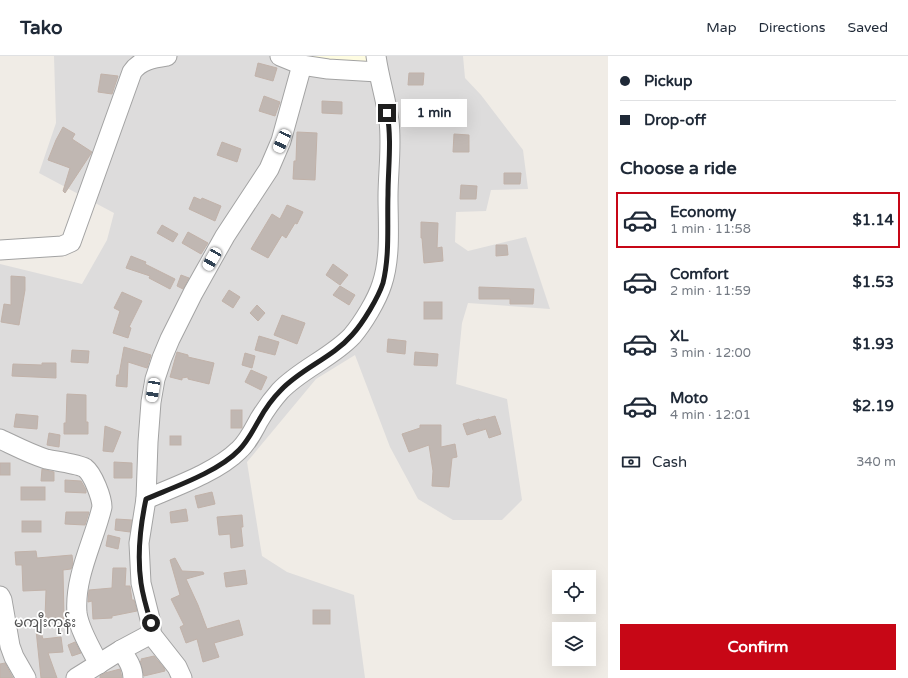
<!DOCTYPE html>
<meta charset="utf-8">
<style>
body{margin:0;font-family:"Varela Round","Noto Sans Myanmar",sans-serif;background:#f6f6f7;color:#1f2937;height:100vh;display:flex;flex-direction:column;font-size:15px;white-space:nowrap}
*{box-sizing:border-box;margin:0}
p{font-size:13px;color:#747a83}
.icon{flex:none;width:22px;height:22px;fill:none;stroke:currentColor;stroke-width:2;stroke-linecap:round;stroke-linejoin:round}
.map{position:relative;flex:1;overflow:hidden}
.panel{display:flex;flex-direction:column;background:#fff;width:300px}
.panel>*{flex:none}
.banner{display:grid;align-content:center;height:88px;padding:0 12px;background:#fff}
.tools{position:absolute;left:552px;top:514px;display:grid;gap:8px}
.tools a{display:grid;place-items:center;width:44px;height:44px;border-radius:0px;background:#fff;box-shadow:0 4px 16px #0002;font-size:20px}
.end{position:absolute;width:18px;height:18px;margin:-9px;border:5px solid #1f1f1f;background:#fff;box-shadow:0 0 0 2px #fff}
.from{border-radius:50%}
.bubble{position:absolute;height:28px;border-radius:0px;background:#fff;box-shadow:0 4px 16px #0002;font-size:13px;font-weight:800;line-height:28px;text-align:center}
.car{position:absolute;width:12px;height:24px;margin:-12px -6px;border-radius:5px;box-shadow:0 0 3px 1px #0007;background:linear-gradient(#fff 24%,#345 0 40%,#fff 0 76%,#345 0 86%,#fff 0)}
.banner b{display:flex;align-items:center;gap:14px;height:38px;font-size:15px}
.banner b+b{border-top:1px solid #e0e1e3}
.banner i{width:10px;height:10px;background:#1f2937}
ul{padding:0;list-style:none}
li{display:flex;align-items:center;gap:12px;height:56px;margin:0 8px 6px;padding:0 4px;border:2px solid transparent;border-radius:0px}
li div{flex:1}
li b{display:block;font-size:15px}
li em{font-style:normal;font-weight:800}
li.selected{border-color:#c70716}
li>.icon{width:36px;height:36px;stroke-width:1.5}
h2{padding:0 12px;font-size:18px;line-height:48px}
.pay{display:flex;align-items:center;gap:10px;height:44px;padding:0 12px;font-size:15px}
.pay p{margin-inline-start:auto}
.action{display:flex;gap:8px;margin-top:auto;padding:8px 12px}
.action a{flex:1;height:46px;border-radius:0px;background:#c70716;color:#fff;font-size:16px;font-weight:800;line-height:46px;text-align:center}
header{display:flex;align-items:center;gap:24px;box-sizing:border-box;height:56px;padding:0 20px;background:#fff;border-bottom:1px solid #e0e1e3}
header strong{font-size:19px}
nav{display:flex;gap:22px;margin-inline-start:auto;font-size:14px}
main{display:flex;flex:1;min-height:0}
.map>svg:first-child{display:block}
.residential{fill:#dddcdc}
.education{fill:#fefce1}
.building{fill:#c0b7b2;stroke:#c1b2a9}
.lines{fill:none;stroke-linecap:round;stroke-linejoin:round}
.minor-casing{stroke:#a3a3a3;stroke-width:21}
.minor{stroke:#fff;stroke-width:19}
.route{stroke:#1f1f1f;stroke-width:5}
.labels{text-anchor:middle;stroke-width:3.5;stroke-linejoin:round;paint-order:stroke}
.quarter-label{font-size:14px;fill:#525252;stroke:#fff}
</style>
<header>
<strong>Tako</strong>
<nav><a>Map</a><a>Directions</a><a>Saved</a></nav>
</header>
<main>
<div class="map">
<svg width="608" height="622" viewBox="0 0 608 622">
<rect width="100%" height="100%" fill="#f0ece6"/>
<!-- residential -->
<polygon class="residential" points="54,0 463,0 465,22 481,39 523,94 528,133 491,134 486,155 456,156 455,186 468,195 526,181 550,253 468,247 462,267 456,328 507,343 522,444 502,464 453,464 418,443 390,391 355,299 316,323 247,406 262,500 287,516 354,539 365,622 0,622 0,208 82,228 107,184 114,157 39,117 56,67"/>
<!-- education -->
<polygon class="education" points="299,0 371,0 371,9"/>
<!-- building -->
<g class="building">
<polygon points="258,7 277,12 273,25 255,20"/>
<polygon points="409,17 424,17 423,29 408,29"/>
<polygon points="101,18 118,20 112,38 98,36"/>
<polygon points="264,40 280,46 275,60 259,55"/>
<polygon points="322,45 342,46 342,58 322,57"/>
<polygon points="420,50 442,51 441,63 420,62"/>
<polygon points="63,71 75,78 72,83 92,96 65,137 63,135 70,112 48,104 56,84"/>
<polygon points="297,76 317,77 315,124 293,123 294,105 296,105"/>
<polygon points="454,78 469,79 469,96 453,96"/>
<polygon points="222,86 241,93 237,106 217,99"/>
<polygon points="504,117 521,117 520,128 504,128"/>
<polygon points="461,129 477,130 476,143 460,143"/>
<polygon points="194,141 201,144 202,142 221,150 215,165 189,153"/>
<polygon points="287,149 303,156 297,168 295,167 286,182 282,179 268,202 251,193 272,158 280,163"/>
<polygon points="421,166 438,167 437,192 442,191 443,205 424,207 422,182 421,182"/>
<polygon points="162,169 178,178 173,186 157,177"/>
<polygon points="188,176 208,187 201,198 182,187"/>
<polygon points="496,189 507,189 508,199 496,200"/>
<polygon points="131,200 146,206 145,208 175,223 170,233 149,222 150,220 126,212"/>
<polygon points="333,208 348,219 340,229 326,219"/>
<polygon points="181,219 189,222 183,233 177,230"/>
<polygon points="11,220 25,221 25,234 19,269 1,266 4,248 11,249"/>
<polygon points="340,230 355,239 349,249 333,239"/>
<polygon points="479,231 534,233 533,248 510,248 510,243 479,243"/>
<polygon points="229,234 240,241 233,252 222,245"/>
<polygon points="122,236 142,245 129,271 131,272 128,282 113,277 120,255 114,252"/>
<rect x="424" y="246" width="18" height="17"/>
<polygon points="257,249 265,257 258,265 250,257"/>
<polygon points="282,259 305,267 297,288 274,279"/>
<polygon points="259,280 279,286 275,299 255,294"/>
<polygon points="388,283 406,285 405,298 387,296"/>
<polygon points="124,291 151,299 147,312 128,306 127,331 116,330 117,319 119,319"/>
<polygon points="72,294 89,295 88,307 71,306"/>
<polygon points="177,296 188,299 188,301 214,307 209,328 188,323 188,321 182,322 182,324 170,321"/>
<polygon points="415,296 438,298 437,310 414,309"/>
<polygon points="245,297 255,300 252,312 242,309"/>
<polygon points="42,307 56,307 56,322 12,320 13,308 42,309"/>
<polygon points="251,314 267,321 261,334 245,326"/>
<polygon points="67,338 86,339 86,366 88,366 88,378 64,378 64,367 66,367"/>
<rect x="231" y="354" width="11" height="18"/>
<polygon points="16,358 38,360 37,373 14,371"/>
<polygon points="495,360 501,378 489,382 486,373 467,379 463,368 479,363 480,364"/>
<polygon points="420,369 441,369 441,391 455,388 457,401 452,402 449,431 432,430 433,415 429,389 409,396 402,378 420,372"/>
<polygon points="105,370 121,376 113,396 103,395"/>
<polygon points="49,377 60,379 59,391 47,389"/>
<rect x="170" y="380" width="11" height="9"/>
<polygon points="114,406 132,407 132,422 114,422"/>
<rect x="0" y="407" width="10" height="12"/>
<polygon points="42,413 54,416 54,425 41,425"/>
<polygon points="65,424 81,425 86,434 86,437 65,436"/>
<rect x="21" y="431" width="24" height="13"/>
<polygon points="212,436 215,448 198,452 195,440"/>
<polygon points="186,453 188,465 171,467 170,456"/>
<polygon points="66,456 89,456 85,469 65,468"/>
<polygon points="242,459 243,471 241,471 243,490 231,492 230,478 219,479 217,461"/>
<polygon points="116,463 132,464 130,476 115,474"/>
<rect x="22" y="465" width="19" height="11"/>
<polygon points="108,479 120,482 118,493 106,490"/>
<polygon points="36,495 37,502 72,499 73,508 71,513 63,514 64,563 45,562 46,534 23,535 22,509 16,509 15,496"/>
<polygon points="175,502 182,515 203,516 204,518 186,523 198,549 207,573 239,564 243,579 214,587 219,601 203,606 197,583 186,587 180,571 184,569 171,543 180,539 170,504"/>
<polygon points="113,512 126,512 125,530 130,530 132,544 134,544 137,555 112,560 112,562 93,563 92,545 88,546 89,534 112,532"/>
<polygon points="245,514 247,528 226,531 224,517"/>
<rect x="313" y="554" width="17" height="14"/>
<polygon points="40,573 43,583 61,581 63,596 48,597 57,622 41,622 36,574"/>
<polygon points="75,586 81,597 72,600 68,589"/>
<polygon points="154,600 164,612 165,615 144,620 140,605 142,605 141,603"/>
<polygon points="5,607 13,622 0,622 0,608"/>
<polygon points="120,613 122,622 100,622 100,620 105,617"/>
</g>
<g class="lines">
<defs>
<g id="minor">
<polyline points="280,0 302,9 328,13 378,16"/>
<path d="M0,194L62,190L71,186L132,16C140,4 154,2 167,0"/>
<path d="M0,383C15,390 30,398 46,403C55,405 78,408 85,412C93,418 102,442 102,451C94,485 74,521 77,557C79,573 91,593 99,608"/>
<path d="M146,443C174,431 217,416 239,394C248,386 253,375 259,364C265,354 272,344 280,335C301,313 331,302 352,280C363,267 377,244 382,228C391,201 388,168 388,141C388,116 392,90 389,65C386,43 379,22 376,0"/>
<polyline points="0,540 2,544 10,590 14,601 26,622"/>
<polyline points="151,578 177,611 182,622"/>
<path d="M121,594C127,603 133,611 133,622"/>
<polyline points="76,622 121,594 151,578 151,567 141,527 139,487 146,443 148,386 151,346 155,323 162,302 170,283 193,237 225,180 269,113 281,85 302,9"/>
</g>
</defs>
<!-- minor casing -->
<use href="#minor" class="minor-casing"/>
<!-- minor -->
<use href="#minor" class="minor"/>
</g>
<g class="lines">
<!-- route -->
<path class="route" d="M151,567C147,554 143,541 141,527C137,499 140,471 146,443C174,431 218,416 239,394C248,385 253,374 259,364C265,353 272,343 281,334C302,312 332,302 352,279C363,267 378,242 383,227C390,198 387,168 388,139C388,112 392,84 387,57"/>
</g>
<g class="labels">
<!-- quarter labels -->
<g class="quarter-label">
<text x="45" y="571">မကျီးကုန်း</text>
</g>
</g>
</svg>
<div class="tools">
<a><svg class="icon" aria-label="locate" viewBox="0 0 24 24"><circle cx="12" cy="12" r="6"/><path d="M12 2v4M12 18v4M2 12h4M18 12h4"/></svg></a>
<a><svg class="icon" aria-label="layers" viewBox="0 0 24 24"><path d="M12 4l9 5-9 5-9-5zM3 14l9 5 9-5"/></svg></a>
</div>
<i class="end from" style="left:151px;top:567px"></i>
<i class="end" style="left:387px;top:57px"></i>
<div class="bubble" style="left:401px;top:43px;width:66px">1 min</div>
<i class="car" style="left:282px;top:85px;rotate:205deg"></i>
<i class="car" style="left:212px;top:203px;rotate:210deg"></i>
<i class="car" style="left:153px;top:334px;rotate:189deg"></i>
</div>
<section class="panel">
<div class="banner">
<b><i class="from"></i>Pickup</b>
<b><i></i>Drop-off</b>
</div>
<h2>Choose a ride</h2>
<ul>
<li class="selected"><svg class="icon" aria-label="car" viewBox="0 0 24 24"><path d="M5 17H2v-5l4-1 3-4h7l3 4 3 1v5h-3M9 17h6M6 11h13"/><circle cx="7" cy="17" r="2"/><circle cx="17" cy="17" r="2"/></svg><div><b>Economy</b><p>1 min · 11:58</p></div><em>$1.14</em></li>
<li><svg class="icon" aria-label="car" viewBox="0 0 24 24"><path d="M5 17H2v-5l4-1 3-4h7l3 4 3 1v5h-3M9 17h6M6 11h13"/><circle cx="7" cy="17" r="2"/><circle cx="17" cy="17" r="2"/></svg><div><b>Comfort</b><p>2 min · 11:59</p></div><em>$1.53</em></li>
<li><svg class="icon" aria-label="car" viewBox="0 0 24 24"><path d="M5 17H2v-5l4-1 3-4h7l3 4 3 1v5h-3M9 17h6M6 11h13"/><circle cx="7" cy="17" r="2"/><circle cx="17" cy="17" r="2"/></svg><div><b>XL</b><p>3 min · 12:00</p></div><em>$1.93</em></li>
<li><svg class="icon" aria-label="car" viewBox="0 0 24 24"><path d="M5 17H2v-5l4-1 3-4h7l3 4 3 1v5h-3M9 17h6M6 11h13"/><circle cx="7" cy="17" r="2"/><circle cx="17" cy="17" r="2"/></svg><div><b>Moto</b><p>4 min · 12:01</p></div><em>$2.19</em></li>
</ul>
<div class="pay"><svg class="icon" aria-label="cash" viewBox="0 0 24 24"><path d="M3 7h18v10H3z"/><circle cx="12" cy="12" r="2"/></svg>Cash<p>340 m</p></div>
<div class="action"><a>Confirm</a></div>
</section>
</main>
